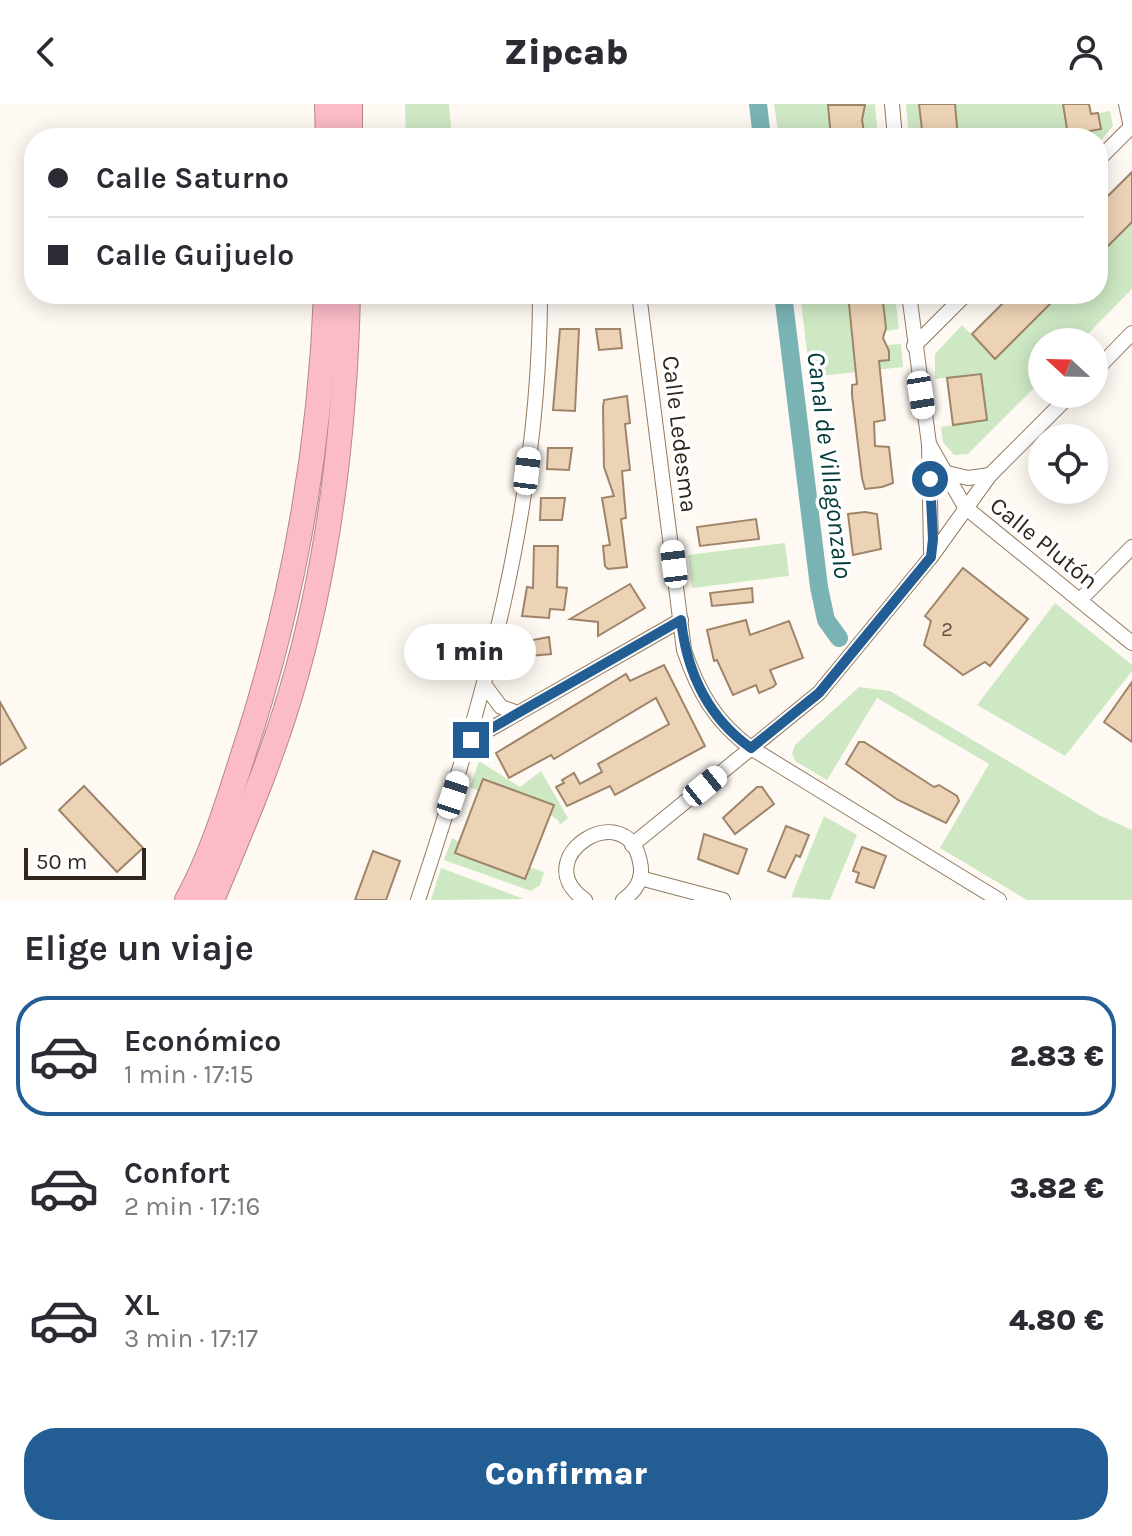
<!DOCTYPE html>
<html lang="es">
<meta charset="utf-8">
<style>
body{margin:0;font-family:Karla,sans-serif;background:#f2f2f3;color:#2b2b33;height:100vh;display:flex;flex-direction:column;font-size:30px;white-space:nowrap}
*{box-sizing:border-box;margin:0}
p{font-size:26px;color:#7c7c81}
.icon{flex:none;width:44px;height:44px;fill:none;stroke:currentColor;stroke-width:2;stroke-linecap:round;stroke-linejoin:round}
.map{position:relative;height:796px;overflow:hidden}
.sheet{display:flex;flex-direction:column;background:#fff;flex:1}
.sheet>*{flex:none}
.hud{position:absolute;left:24px;top:24px;width:1084px;height:176px;border-radius:32px;box-shadow:0 4px 20px #0003;display:grid;align-content:center;height:176px;padding:0 24px;background:#fff}
.needle{width:52px;rotate:292deg}
.tools{position:absolute;left:1028px;top:224px;display:grid;gap:16px}
.tools a{display:grid;place-items:center;width:80px;height:80px;border-radius:50%;background:#fff;box-shadow:0 4px 20px #0003;font-size:40px}
.scale{position:absolute;left:24px;bottom:20px;width:122px;box-sizing:border-box;padding-left:8px;border:4px solid #30261b;border-top:0;font-size:22px;line-height:28px;white-space:nowrap;color:#30261b;-webkit-text-stroke:6px #fff;paint-order:stroke}
.end{position:absolute;width:36px;height:36px;margin:-18px;border:10px solid #225e94;background:#fff;box-shadow:0 0 0 4px #fff}
.from{border-radius:50%}
.bubble{position:absolute;height:56px;border-radius:28px;background:#fff;box-shadow:0 4px 20px #0003;font-size:26px;font-weight:800;line-height:56px;text-align:center}
.car{position:absolute;width:24px;height:48px;margin:-24px -12px;border-radius:10px;box-shadow:0 0 6px 2px #0007;background:linear-gradient(#fff 24%,#345 0 40%,#fff 0 76%,#345 0 86%,#fff 0)}
.hud b{display:flex;align-items:center;gap:28px;height:76px;font-size:30px}
.hud b+b{border-top:2px solid #e1e1e2}
.hud i{width:20px;height:20px;background:#2b2b33}
ul{padding:0;list-style:none}
li{display:flex;align-items:center;gap:24px;height:120px;margin:0 16px 12px;padding:0 8px;border:4px solid transparent;border-radius:32px}
li div{flex:1}
li b{display:block;font-size:30px}
li em{font-style:normal;font-weight:800}
li.active{border-color:#225e94}
li>.icon{width:72px;height:72px;stroke-width:1.5}
h2{padding:0 24px;font-size:36px;line-height:96px}
.button{display:flex;gap:16px;margin-top:auto;padding:16px 24px}
.button a{flex:1;height:92px;border-radius:32px;background:#225e94;color:#fff;font-size:32px;font-weight:800;line-height:92px;text-align:center}
header{display:flex;justify-content:space-between;align-items:center;height:104px;padding:0 24px;background:#fff;font-size:36px;font-weight:800}
.map>svg:first-child{display:block}
.green{fill:#cee8c4}
.lines{fill:none;stroke-linecap:round;stroke-linejoin:round}
.canal{stroke:#7ab3b4;stroke-width:18}
.building{fill:#edd3b6;stroke:#9e856a;stroke-width:2}
.street-casing{stroke:#927a5f;stroke-width:16}
.highway-casing{stroke:#b4878c;stroke-width:26}
.street{stroke:#fff;stroke-width:14}
.highway{stroke:#fbbbc9;stroke-width:24}
.route{stroke:#225e94;stroke-width:10}
.labels{text-anchor:middle;stroke-width:7;stroke-linejoin:round;paint-order:stroke}
.number-label{font-size:20px;fill:#5f5142}
.street-label{font-size:24px;fill:#30261b;stroke:#fff}
.water-label{font-size:26px;font-style:italic;fill:#033b3d;stroke:#fff}
</style>
<header><svg class="icon" aria-label="back" viewBox="0 0 24 24"><path d="M15 5l-7 7 7 7"/></svg>Zipcab<svg class="icon" aria-label="person" viewBox="0 0 24 24"><circle cx="12" cy="8" r="4"/><path d="M4 21q1-7 8-7t8 7"/></svg></header>
<div class="map">
<svg width="1132" height="796" viewBox="0 0 1132 796">
<rect width="100%" height="100%" fill="#fff9f3"/>
<!-- green -->
<g class="green">
<polygon points="405,0 449,0 452,34 406,34"/>
<polygon points="774,0 830,0 830,18 862,16 862,1 875,0 878,34 779,34"/>
<polygon points="906,0 918,0 921,11 956,8 954,0 1063,0 1069,31 1101,25 1099,9 1110,7 1113,22 1098,40 1098,34 959,34 958,28 909,34"/>
<polygon points="1100,81 1132,114 1132,185 1080,238 1042,238 1042,276 968,350 954,351 943,338 941,323 987,316 981,270 935,275 935,250 962,221 995,255 1029,222 999,190 1024,190 1041,208 1060,190 1098,190 1098,152 1121,129 1098,105"/>
<polygon points="800,190 848,190 849,198 895,190 899,225 886,227 885,218 851,216 855,260 888,256 887,241 901,240 903,263 810,273"/>
<polygon points="785,439 789,472 692,484 688,451"/>
<polygon points="1055,499 1132,561 1132,567 1065,652 977,601"/>
<polygon points="859,583 890,587 1099,711 1132,726 1132,796 1027,796 940,744 989,660 877,594 827,676 795,657 792,649 795,641"/>
<polygon points="479,657 520,683 541,667 568,714 560,721 558,716 508,684 484,675 479,687 470,683"/>
<polygon points="824,712 857,731 830,796 791,793"/>
<polygon points="452,734 525,774 530,763 544,768 540,781 531,787 444,756"/>
<polygon points="441,764 524,795 431,796"/>
</g>
<g class="lines">
<!-- canal -->
<g class="canal">
<polyline points="758,0 762,34"/>
<polyline points="783,190 819,483 826,516 839,534"/>
</g>
</g>
<!-- building -->
<g class="building">
<polygon points="919,0 955,0 958,34 923,34"/>
<polygon points="1063,0 1089,0 1091,10 1098,9 1101,25 1068,31"/>
<polygon points="828,1 865,1 862,16 865,34 831,34"/>
<polygon points="1132,68 1132,118 1098,152 1098,102"/>
<polygon points="848,190 882,190 886,224 883,234 889,247 889,256 879,257 885,316 874,318 875,342 889,343 893,379 882,383 865,385 862,374 852,291 852,281 857,280"/>
<polygon points="1012,190 1060,190 995,255 972,230"/>
<polygon points="560,225 579,225 575,307 553,306"/>
<polygon points="596,225 620,225 622,244 599,246"/>
<polygon points="981,270 987,316 953,321 947,274"/>
<polygon points="627,292 630,319 625,320 630,366 622,367 626,414 621,415 627,463 608,465 605,462 603,442 610,441 602,394 614,392 604,363 603,303 604,296"/>
<polygon points="548,344 572,344 569,366 547,365"/>
<polygon points="541,394 565,394 562,416 540,416"/>
<polygon points="865,408 877,410 881,445 853,451 848,410"/>
<polygon points="756,415 759,435 700,442 697,423"/>
<polygon points="534,442 558,442 557,483 567,484 564,506 550,505 549,514 522,512 527,483 533,484"/>
<polygon points="963,464 1028,515 990,562 985,558 963,571 924,541 931,517 925,512"/>
<polygon points="630,480 645,504 598,532 598,518 570,515"/>
<polygon points="752,484 753,498 712,502 710,489"/>
<polygon points="746,516 750,531 789,517 803,554 770,566 776,580 773,583 759,589 756,581 733,591 717,556 714,557 707,526"/>
<polygon points="549,533 551,550 518,553 517,539"/>
<polygon points="664,561 705,642 615,691 610,682 567,702 556,683 564,679 562,676 574,669 580,680 602,668 598,660 669,620 656,594 554,655 551,651 509,674 496,649 626,570 630,577"/>
<polygon points="1132,578 1132,638 1104,618"/>
<polygon points="0,598 26,644 0,661"/>
<polygon points="859,638 864,638 934,683 939,681 957,692 959,697 946,719 898,696 846,660"/>
<polygon points="483,675 554,701 525,775 455,749"/>
<polygon points="84,682 143,744 117,768 59,706"/>
<polygon points="757,683 762,683 774,700 735,730 723,714"/>
<polygon points="786,722 809,731 800,753 796,751 785,774 768,767"/>
<polygon points="704,730 747,745 738,770 698,755"/>
<polygon points="862,743 886,752 874,784 856,778 859,769 853,767"/>
<polygon points="373,747 400,757 386,796 355,796"/>
</g>
<g class="lines">
<defs>
<g id="street">
<polyline points="892,0 895,34"/>
<polyline points="1126,0 1131,23"/>
<polyline points="1098,56 1132,22"/>
<path d="M639,190L684,546C698,587 715,618 751,644L999,796"/>
<polyline points="909,190 929,340 931,448"/>
<polyline points="914,242 966,190"/>
<polyline points="1094,268 1132,229"/>
<polyline points="929,340 965,403 1132,539"/>
<polyline points="943,368 968,374 990,371"/>
<polyline points="1080,496 1132,443"/>
<polyline points="486,583 501,603 518,609"/>
<polyline points="471,636 681,516"/>
<polyline points="632,741 819,589 931,453 990,371 1071,290"/>
<polyline points="640,774 723,796"/>
<path d="M418,796C484,598 540,401 540,190"/>
<path d="M585,796C525,754 627,690 640,758C644,774 636,787 623,796"/>
</g>
<g id="highway">
<polyline points="327,0 328,34"/>
<polyline points="350,0 350,34"/>
<path d="M187,796C211,753 227,701 242,654C292,504 320,348 326,190"/>
<path d="M212,796C240,729 269,662 290,592C329,463 345,324 348,190"/>
</g>
</defs>
<!-- street casing -->
<use href="#street" class="street-casing"/>
<!-- highway casing -->
<use href="#highway" class="highway-casing"/>
<!-- street -->
<use href="#street" class="street"/>
<!-- highway -->
<use href="#highway" class="highway"/>
</g>
<g class="lines">
<!-- route -->
<path class="route" d="M471,636L681,516C687,569 707,613 751,644L819,589L931,453L933,435L930,375"/>
</g>
<g class="labels">
<!-- number labels -->
<g class="number-label">
<text x="947" y="532">2</text>
</g>
<!-- street labels -->
<g class="street-label">
<text transform="translate(680 330) rotate(83)" y="8">Calle Ledesma</text>
<text transform="translate(1044 439) rotate(39)" y="8">Calle Plutón</text>
</g>
<!-- water labels -->
<g class="water-label">
<text transform="translate(830 361) rotate(83)" y="9">Canal de Villagonzalo</text>
</g>
</g>
</svg>
<div class="tools">
<a><svg class="needle" viewBox="-14 -14 28 28"><path d="M0-13l5 13h-10z" fill="#e53935"/><path d="M0 13l5-13h-10z" fill="#7c7c81"/></svg></a>
<a><svg class="icon" aria-label="locate" viewBox="0 0 24 24"><circle cx="12" cy="12" r="6"/><path d="M12 2v4M12 18v4M2 12h4M18 12h4"/></svg></a>
</div>
<div class="scale">50 m</div>
<i class="end from" style="left:930px;top:375px"></i>
<i class="end" style="left:471px;top:636px"></i>
<div class="bubble" style="left:404px;top:520px;width:132px">1 min</div>
<i class="car" style="left:921px;top:291px;rotate:171deg"></i>
<i class="car" style="left:527px;top:367px;rotate:7deg"></i>
<i class="car" style="left:674px;top:460px;rotate:353deg"></i>
<i class="car" style="left:705px;top:682px;rotate:51deg"></i>
<i class="car" style="left:453px;top:691px;rotate:18deg"></i>
<div class="hud">
<b><i class="from"></i>Calle Saturno</b>
<b><i></i>Calle Guijuelo</b>
</div>
</div>
<section class="sheet">
<h2>Elige un viaje</h2>
<ul>
<li class="active"><svg class="icon" aria-label="car" viewBox="0 0 24 24"><path d="M5 17H2v-5l4-1 3-4h7l3 4 3 1v5h-3M9 17h6M6 11h13"/><circle cx="7" cy="17" r="2"/><circle cx="17" cy="17" r="2"/></svg><div><b>Económico</b><p>1 min · 17:15</p></div><em>2.83 €</em></li>
<li><svg class="icon" aria-label="car" viewBox="0 0 24 24"><path d="M5 17H2v-5l4-1 3-4h7l3 4 3 1v5h-3M9 17h6M6 11h13"/><circle cx="7" cy="17" r="2"/><circle cx="17" cy="17" r="2"/></svg><div><b>Confort</b><p>2 min · 17:16</p></div><em>3.82 €</em></li>
<li><svg class="icon" aria-label="car" viewBox="0 0 24 24"><path d="M5 17H2v-5l4-1 3-4h7l3 4 3 1v5h-3M9 17h6M6 11h13"/><circle cx="7" cy="17" r="2"/><circle cx="17" cy="17" r="2"/></svg><div><b>XL</b><p>3 min · 17:17</p></div><em>4.80 €</em></li>
</ul>
<div class="button"><a>Confirmar</a></div>
</section>
